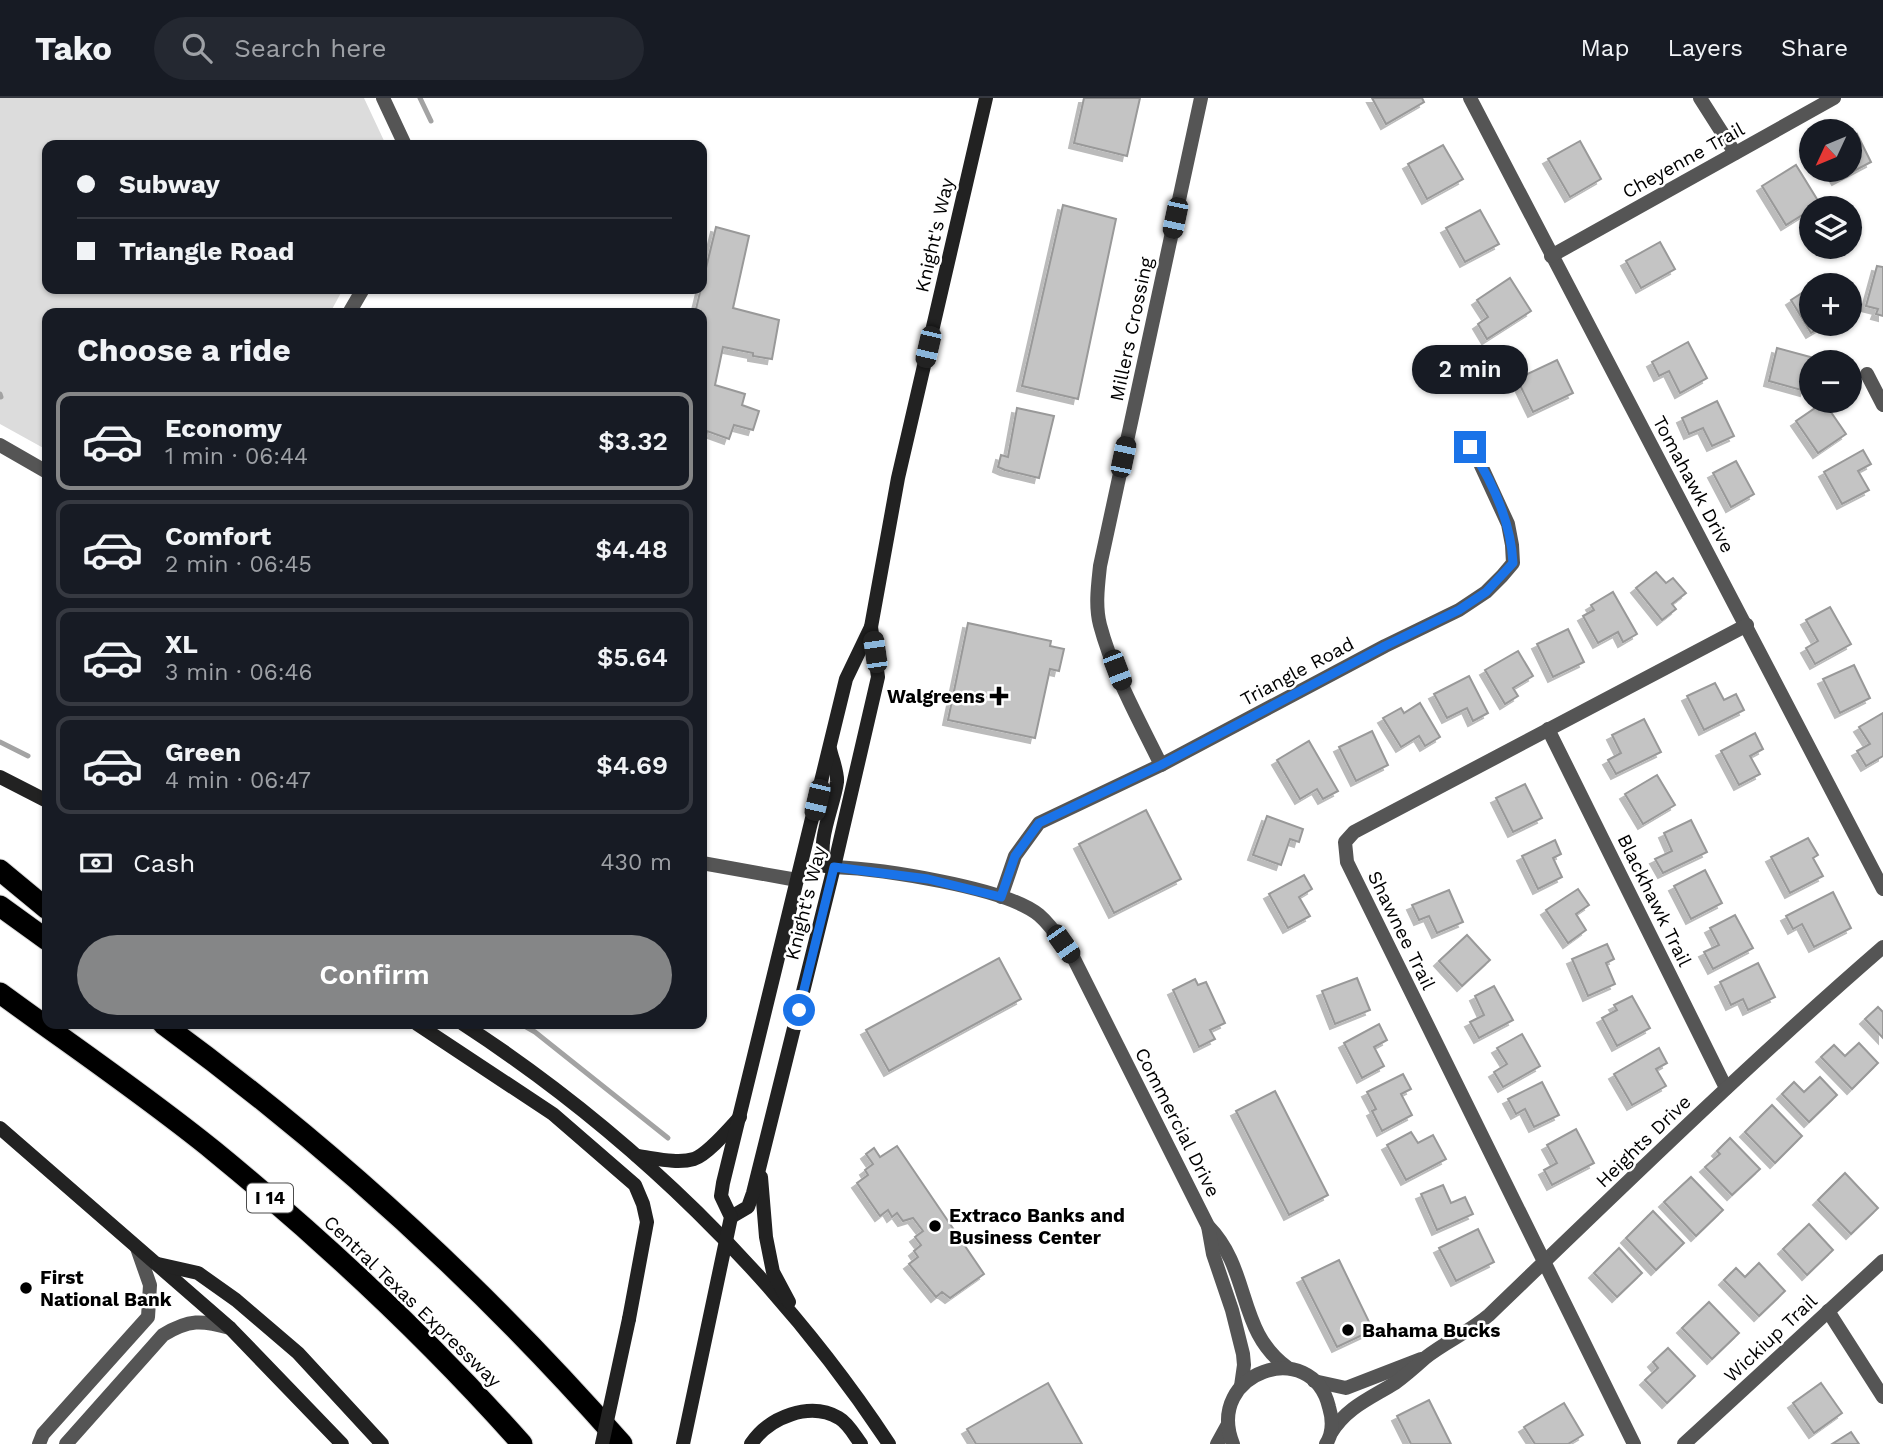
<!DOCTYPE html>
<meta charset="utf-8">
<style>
body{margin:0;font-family:"Work Sans",sans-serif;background:#242831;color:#f1f3f6;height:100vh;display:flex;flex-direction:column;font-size:26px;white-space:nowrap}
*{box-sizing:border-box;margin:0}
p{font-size:23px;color:#9ea1a6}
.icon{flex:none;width:38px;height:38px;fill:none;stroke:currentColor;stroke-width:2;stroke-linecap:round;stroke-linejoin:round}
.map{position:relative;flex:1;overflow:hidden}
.side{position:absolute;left:42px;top:210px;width:665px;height:721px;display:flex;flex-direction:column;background:#171b24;border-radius:14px;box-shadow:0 2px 5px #0004}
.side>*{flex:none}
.top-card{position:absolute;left:42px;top:42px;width:665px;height:154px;border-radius:14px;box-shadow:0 2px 5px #0004;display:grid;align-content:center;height:154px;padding:0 35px;background:#171b24}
.needle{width:46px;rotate:226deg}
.buttons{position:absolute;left:1799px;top:21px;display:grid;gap:14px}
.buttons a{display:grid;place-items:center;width:63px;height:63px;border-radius:50%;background:#171b24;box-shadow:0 2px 5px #0004;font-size:35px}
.end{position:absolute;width:32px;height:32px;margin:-16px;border:9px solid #1a73e8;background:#fff;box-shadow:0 0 0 4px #fff}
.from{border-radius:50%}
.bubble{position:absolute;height:49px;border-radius:24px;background:#171b24;box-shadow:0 2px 5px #0004;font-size:23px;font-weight:600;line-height:49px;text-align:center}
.car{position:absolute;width:21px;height:42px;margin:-21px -10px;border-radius:9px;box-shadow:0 0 5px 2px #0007;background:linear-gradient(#222 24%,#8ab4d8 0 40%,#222 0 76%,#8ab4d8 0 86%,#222 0)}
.top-card b{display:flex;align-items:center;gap:24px;height:66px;font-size:26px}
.top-card b+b{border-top:2px solid #363941}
.top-card i{width:18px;height:18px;background:#f1f3f6}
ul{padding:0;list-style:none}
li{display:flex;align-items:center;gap:21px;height:98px;margin:0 14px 10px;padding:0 21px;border:4px solid #363941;border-radius:14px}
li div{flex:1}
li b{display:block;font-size:26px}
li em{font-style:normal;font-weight:600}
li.on{border-color:#858687}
li>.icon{width:63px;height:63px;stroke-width:1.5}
h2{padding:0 35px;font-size:32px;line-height:84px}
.pay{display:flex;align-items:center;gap:18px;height:77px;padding:0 35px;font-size:26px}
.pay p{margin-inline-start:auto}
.cta{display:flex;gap:14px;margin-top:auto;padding:14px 35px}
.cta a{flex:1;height:80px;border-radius:42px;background:#858687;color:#fff;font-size:28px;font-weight:600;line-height:80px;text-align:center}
header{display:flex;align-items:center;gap:42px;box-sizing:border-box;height:98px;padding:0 35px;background:#171b24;border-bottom:2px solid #363941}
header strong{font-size:33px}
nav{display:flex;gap:38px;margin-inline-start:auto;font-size:24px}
.search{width:490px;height:63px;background:#242831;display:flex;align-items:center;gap:18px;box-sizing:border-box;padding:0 24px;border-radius:38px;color:#9ea1a6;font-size:26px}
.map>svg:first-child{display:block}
.green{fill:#dcdcdc}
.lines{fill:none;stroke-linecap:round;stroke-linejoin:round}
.stream{stroke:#a3a3a3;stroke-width:5}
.building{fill:#c4c4c4;stroke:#999;stroke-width:2;filter:url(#shadow)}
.motorway-casing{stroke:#dbdbdb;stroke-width:23}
.minor{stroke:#555;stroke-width:14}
.secondary{stroke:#222;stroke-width:14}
.motorway{stroke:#000;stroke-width:21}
.secondary-bridge{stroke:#222;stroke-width:14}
.route{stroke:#1a73e8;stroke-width:9}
.poi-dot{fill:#000;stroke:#fff;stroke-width:2.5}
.labels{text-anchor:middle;stroke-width:5;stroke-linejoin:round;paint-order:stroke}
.shield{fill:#fff;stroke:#4c4c4c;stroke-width:2}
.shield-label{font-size:18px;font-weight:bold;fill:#000}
.street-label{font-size:19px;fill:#000;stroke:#fff}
.poi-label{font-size:19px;font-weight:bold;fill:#000;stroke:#fff;text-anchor:start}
</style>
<header>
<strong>Tako</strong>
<div class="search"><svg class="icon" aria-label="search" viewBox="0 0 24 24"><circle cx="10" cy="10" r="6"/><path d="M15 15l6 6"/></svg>Search here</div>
<nav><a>Map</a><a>Layers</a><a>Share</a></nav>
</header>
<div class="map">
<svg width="1883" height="1346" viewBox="0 0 1883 1346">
<defs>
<filter id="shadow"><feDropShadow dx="-5" dy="5" stdDeviation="0" flood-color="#0004"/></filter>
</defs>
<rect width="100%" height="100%" fill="#fff"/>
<!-- green -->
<polygon class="green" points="0,0 364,0 386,47 47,47 47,191 343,191 330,215 47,215 47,352 0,326"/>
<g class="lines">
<!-- stream -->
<g class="stream">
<polyline points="420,0 431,23"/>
<polyline points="0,296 1,299"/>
<polyline points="0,644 28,658"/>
<polyline points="521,926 535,934 668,1040"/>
</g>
</g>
<!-- building -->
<g class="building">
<polygon points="1084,0 1140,0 1127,58 1074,45"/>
<polygon points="1372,0 1422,0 1424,4 1386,26"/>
<polygon points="1857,36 1871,64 1837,82 1831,72 1850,72 1850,40"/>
<polygon points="1580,43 1601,81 1570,99 1548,61"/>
<polygon points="1443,47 1463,81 1427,101 1408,66"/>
<polygon points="1796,67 1820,106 1786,127 1762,88"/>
<polygon points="1063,107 1116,121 1078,301 1022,288"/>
<polygon points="1480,112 1499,146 1465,164 1446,130"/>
<polygon points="716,129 749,138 733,210 779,222 772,261 753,258 753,255 723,249 715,287 745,296 742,307 759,313 753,332 734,327 729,341 707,333 702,360 702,215 695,215"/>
<polygon points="1660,144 1675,171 1641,190 1626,163"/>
<polygon points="1877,168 1883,169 1883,218 1876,216 1878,211 1866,208"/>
<polygon points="1510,180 1531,213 1487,241 1478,226 1488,219 1477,202"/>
<polygon points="1811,189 1811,226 1826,226 1811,235 1791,202"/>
<polygon points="1688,244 1707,280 1680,295 1669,273 1659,278 1652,264"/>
<polygon points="1777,250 1814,260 1805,293 1769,283"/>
<polygon points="1557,262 1573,295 1533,314 1517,281"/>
<polygon points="1717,303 1734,338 1712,348 1703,330 1689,336 1682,320"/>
<polygon points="1824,304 1846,336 1818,355 1796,323"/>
<polygon points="1017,310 1054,318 1039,380 1005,372 998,369 1001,357 1008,359"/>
<polygon points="1863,352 1871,366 1858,373 1869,392 1842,406 1824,374"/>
<polygon points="1736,363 1754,396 1731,409 1713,375"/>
<polygon points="1656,474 1666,485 1673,480 1686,495 1672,506 1676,511 1662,522 1636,490"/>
<polygon points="1613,494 1637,536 1623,544 1618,534 1598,545 1583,518 1594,512 1591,507"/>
<polygon points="1830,509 1851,546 1815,566 1806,550 1818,543 1806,522"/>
<polygon points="968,525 1051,543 1050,548 1064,551 1059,573 1050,571 1035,640 948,622"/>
<polygon points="1568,531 1584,564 1553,579 1537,546"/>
<polygon points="1518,553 1533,578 1513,590 1518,598 1505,606 1485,572"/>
<polygon points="1854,567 1870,600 1840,615 1823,581"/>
<polygon points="1469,578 1488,615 1473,623 1467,610 1447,620 1434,596"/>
<polygon points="1715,585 1724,602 1736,596 1744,612 1704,632 1687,598"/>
<polygon points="1420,605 1440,639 1425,648 1419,638 1401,649 1383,620 1401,610 1404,615"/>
<polygon points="1883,615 1883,658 1866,668 1857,653 1870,646 1859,629"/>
<polygon points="1644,621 1661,654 1616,676 1608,662 1621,655 1612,637"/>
<polygon points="1372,633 1388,667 1356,683 1339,649"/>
<polygon points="1755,635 1763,651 1750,658 1760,676 1739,687 1721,653"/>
<polygon points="1309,643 1338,693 1323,701 1317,691 1300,701 1277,662"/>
<polygon points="1657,677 1675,707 1643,726 1625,696"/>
<polygon points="1525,686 1542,720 1513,734 1496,700"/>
<polygon points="1146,712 1181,781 1114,815 1079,746"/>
<polygon points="1267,718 1303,731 1299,744 1290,741 1281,767 1253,757"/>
<polygon points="1691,722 1707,754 1663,775 1655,761 1672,753 1664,735"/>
<polygon points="1808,740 1818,757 1813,760 1823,778 1790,795 1771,759"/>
<polygon points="1555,742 1561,756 1553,760 1562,779 1538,791 1522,758"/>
<polygon points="1705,772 1722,805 1691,821 1674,788"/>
<polygon points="1304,777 1312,791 1299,799 1310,818 1288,830 1269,796"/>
<polygon points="1578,791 1589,807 1576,816 1586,832 1568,845 1546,812"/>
<polygon points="1449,792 1463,824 1437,835 1429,818 1419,822 1412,807"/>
<polygon points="1833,794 1851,830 1814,849 1802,826 1793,831 1786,818"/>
<polygon points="1735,817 1753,850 1713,871 1704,854 1719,847 1710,830"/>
<polygon points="1467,837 1490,862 1462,888 1439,863"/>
<polygon points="1607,846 1614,861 1606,865 1615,886 1588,898 1572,861"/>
<polygon points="999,860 1021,901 889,973 866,932"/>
<polygon points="1758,865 1775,899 1748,912 1743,901 1731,907 1720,884"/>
<polygon points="1357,880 1370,912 1335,926 1322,893"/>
<polygon points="1195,881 1198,887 1206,884 1225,925 1210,932 1215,941 1199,949 1173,892"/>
<polygon points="1494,888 1513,922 1479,940 1470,924 1484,917 1475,898"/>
<polygon points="1632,898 1650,930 1617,948 1602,920 1617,912 1614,907"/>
<polygon points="1878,909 1883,914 1883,940 1865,921"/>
<polygon points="1379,926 1387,942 1374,949 1384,968 1362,980 1344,945"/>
<polygon points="1522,936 1540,968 1503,989 1494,974 1507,966 1497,950"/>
<polygon points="1859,945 1878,965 1852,991 1821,959 1834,947 1845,958"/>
<polygon points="1659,950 1667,965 1656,971 1666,988 1632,1007 1614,976"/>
<polygon points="1403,976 1411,991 1401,996 1412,1017 1382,1033 1372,1013 1376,1011 1367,994"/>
<polygon points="1820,979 1837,997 1809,1024 1782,996 1794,984 1804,994"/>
<polygon points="1542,984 1559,1017 1534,1029 1525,1011 1516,1016 1508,1001"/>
<polygon points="1275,993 1328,1097 1289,1117 1236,1013"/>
<polygon points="1772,1007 1802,1038 1775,1065 1745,1034"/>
<polygon points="1576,1031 1594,1065 1552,1087 1544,1072 1557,1065 1547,1047"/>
<polygon points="1411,1034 1418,1045 1433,1037 1446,1061 1406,1082 1387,1047"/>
<polygon points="1730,1040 1760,1071 1732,1097 1705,1069 1720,1056 1717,1053"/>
<polygon points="897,1048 984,1176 950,1200 942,1194 936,1199 909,1166 918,1159 914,1153 921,1147 915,1139 923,1133 913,1120 903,1123 897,1115 892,1119 888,1112 880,1118 857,1085 868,1077 865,1072 873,1066 866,1056 874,1050 880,1059"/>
<polygon points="1845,1075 1878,1110 1851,1136 1818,1102"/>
<polygon points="1691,1079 1723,1112 1696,1138 1664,1104"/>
<polygon points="1443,1087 1451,1105 1465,1099 1473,1116 1437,1132 1421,1096"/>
<polygon points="1653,1113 1684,1145 1656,1172 1626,1140"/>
<polygon points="1809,1126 1833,1152 1807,1177 1783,1151"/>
<polygon points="1478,1131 1494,1164 1456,1183 1439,1150"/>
<polygon points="1619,1150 1642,1175 1617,1199 1594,1175"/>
<polygon points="1339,1162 1373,1232 1337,1249 1302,1180"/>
<polygon points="1759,1165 1785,1193 1759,1218 1724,1182 1736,1170 1745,1179"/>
<polygon points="1709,1204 1739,1235 1712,1261 1682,1230"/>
<polygon points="1668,1250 1695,1278 1667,1305 1645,1282 1658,1270 1653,1264"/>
<polygon points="1048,1285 1082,1346 976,1346 967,1331"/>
<polygon points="1821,1285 1842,1315 1814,1335 1793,1305"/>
<polygon points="1429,1302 1451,1346 1411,1346 1397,1318"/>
<polygon points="1564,1305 1583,1337 1568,1346 1535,1346 1524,1329"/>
<polygon points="1851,1334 1859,1346 1832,1346"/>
</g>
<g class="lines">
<defs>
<g id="motorway">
<polyline points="0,772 47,811"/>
<polyline points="0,808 47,842"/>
<path d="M0,895C71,947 145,997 214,1053C324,1143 427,1239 522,1346"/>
<path d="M163,926C331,1049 485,1190 622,1346"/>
</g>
</defs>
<!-- motorway casing -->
<use href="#motorway" class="motorway-casing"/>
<!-- minor -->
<g class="minor">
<polyline points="383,0 405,47"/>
<path d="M1470,0C1606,265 1747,526 1883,791"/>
<polyline points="1700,0 1735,55"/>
<polyline points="1551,158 1834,0"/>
<polyline points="349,215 363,191"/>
<polyline points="1867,276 1883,307"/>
<polyline points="0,347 47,374"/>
<polyline points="1548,631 1726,990"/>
<path d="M1161,667C1139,622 1113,576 1100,527C1095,508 1098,487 1100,468L1201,0"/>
<polyline points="702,765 797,782"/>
<path d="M834,769C880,771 1005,789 1039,817C1053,829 1062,845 1073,859L1208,1128C1252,1173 1236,1233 1288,1270"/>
<polyline points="1001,799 1015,758 1039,725 1161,667 1385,548 1459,512 1486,494 1502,478 1513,465 1512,447 1508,426 1478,361 1462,336"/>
<polyline points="1208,1128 1213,1156 1232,1212 1243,1256 1244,1267 1241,1288"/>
<polyline points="1828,1213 1883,1299"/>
<polyline points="1314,1283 1346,1290 1421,1261"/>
<path d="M1331,1335C1347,1309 1371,1300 1395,1285C1406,1277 1415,1269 1425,1260C1445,1244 1469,1234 1489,1217C1619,1092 1747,967 1883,849"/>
<polyline points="39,1346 43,1336 148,1219 150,1187 137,1150"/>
<path d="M66,1346L163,1237C189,1221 202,1222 230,1230"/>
<polyline points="1217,1346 1228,1326"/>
<path d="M1233,1346C1204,1274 1312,1238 1329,1309C1333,1322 1333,1335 1326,1346"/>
<polyline points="1634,1346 1347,764 1345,744 1354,734 1747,527"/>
<polyline points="1684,1346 1883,1163"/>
</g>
<!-- secondary -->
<g class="secondary">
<path d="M830,651C832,661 838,674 837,684C834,708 815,746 826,768L834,769"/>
<polyline points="0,679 47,703"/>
<polyline points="417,926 553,1016 635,1087 643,1106 647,1124 629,1221"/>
<path d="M463,926C630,1035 779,1179 889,1346"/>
<polyline points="0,1030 230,1230 342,1346"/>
<path d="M637,1058C654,1060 677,1066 694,1061C708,1056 729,1031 740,1019"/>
<polyline points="761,1079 766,1139 773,1174 789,1204"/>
<polyline points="731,1119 748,1109 753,1095 834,769 878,579 871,529"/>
<polyline points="158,1166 198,1175 236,1202 298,1255 382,1346"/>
<polyline points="683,1346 731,1119 721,1098 723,1085 846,581 871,529 898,380 986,0"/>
<path d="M751,1346C769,1319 810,1303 839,1320C848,1325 855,1338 861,1346"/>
</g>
<!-- motorway -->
<use href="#motorway" class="motorway"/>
<!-- secondary-bridge -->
<polyline class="secondary-bridge" points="602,1346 629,1221"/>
</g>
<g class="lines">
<!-- route -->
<path class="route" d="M799,912L834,769L928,781L1001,799L1015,758L1039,725L1161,667L1385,548L1459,512L1486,494L1513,465C1511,424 1492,383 1470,349"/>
</g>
<!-- markers -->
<g class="poi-dot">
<path d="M995.5 587.5h7v7h7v7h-7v7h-7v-7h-7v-7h7z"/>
<circle cx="935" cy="1128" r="7"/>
<circle cx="26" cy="1190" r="7"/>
<circle cx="1348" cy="1232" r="7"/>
</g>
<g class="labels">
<!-- shield labels -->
<rect class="shield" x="247" y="1085.5" width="46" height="29" rx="5"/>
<g class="shield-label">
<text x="270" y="1106">I 14</text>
</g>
<!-- street labels -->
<g class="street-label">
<text transform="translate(1683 62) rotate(-29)" y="7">Cheyenne Trail</text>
<text transform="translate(934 137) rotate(-77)" y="7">Knight's Way</text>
<text transform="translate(1131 231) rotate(-78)" y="7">Millers Crossing</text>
<text transform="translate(1694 386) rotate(62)" y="7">Tomahawk Drive</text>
<text transform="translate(1297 573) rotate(-28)" y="7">Triangle Road</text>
<text transform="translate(1655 802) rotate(64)" y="7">Blackhawk Trail</text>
<text transform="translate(805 805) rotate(-76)" y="7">Knight's Way</text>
<text transform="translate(1402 832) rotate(64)" y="7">Shawnee Trail</text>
<text transform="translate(1178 1024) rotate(63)" y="7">Commercial Drive</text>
<text transform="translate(1643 1043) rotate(-44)" y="7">Heights Drive</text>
<text transform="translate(413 1203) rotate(44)" y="7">Central Texas Expressway</text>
<text transform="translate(1770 1240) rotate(-43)" y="7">Wickiup Trail</text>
</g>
<!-- poi labels -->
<g class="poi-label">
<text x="985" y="605" text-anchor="end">Walgreens</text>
<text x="949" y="1124">Extraco Banks and<tspan x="949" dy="22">Business Center</tspan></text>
<text x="40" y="1186">First<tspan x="40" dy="22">National Bank</tspan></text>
<text x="1362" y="1239">Bahama Bucks</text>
</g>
</g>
</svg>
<div class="buttons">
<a><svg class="needle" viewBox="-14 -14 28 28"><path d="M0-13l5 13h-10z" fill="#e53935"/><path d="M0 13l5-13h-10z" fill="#9ea1a6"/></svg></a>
<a><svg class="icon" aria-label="layers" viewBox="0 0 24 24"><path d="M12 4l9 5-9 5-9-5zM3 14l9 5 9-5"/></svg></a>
<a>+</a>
<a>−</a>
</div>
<i class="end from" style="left:799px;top:912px"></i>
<i class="end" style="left:1470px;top:349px"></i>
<div class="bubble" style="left:1412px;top:247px;width:116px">2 min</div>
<i class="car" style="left:1175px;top:120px;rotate:192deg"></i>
<i class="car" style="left:928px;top:249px;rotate:193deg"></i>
<i class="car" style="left:1123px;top:359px;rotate:12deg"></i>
<i class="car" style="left:875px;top:554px;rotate:352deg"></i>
<i class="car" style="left:1117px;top:572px;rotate:159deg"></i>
<i class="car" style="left:817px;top:702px;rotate:193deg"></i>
<i class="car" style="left:1063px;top:846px;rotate:145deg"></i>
<div class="top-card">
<b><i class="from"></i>Subway</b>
<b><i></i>Triangle Road</b>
</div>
<section class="side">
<h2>Choose a ride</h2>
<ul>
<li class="on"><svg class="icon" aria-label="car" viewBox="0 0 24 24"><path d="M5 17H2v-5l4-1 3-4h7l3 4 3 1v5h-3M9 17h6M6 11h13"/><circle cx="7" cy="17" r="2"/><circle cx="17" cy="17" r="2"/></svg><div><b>Economy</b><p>1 min · 06:44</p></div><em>$3.32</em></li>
<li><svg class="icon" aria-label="car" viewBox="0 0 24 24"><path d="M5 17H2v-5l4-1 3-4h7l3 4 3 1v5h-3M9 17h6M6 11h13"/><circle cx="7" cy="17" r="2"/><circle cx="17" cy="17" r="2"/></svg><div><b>Comfort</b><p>2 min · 06:45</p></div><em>$4.48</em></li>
<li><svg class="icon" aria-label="car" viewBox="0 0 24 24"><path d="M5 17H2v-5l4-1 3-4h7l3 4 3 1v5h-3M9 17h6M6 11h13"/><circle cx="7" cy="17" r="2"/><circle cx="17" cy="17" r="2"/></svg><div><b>XL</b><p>3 min · 06:46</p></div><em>$5.64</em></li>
<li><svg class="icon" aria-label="car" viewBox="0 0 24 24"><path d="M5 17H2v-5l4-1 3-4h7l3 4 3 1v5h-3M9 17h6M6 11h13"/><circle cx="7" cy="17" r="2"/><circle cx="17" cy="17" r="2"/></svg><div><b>Green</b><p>4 min · 06:47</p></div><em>$4.69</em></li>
</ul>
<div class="pay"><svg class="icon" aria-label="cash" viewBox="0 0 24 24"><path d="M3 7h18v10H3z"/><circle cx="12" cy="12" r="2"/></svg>Cash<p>430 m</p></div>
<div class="cta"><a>Confirm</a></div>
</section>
</div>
